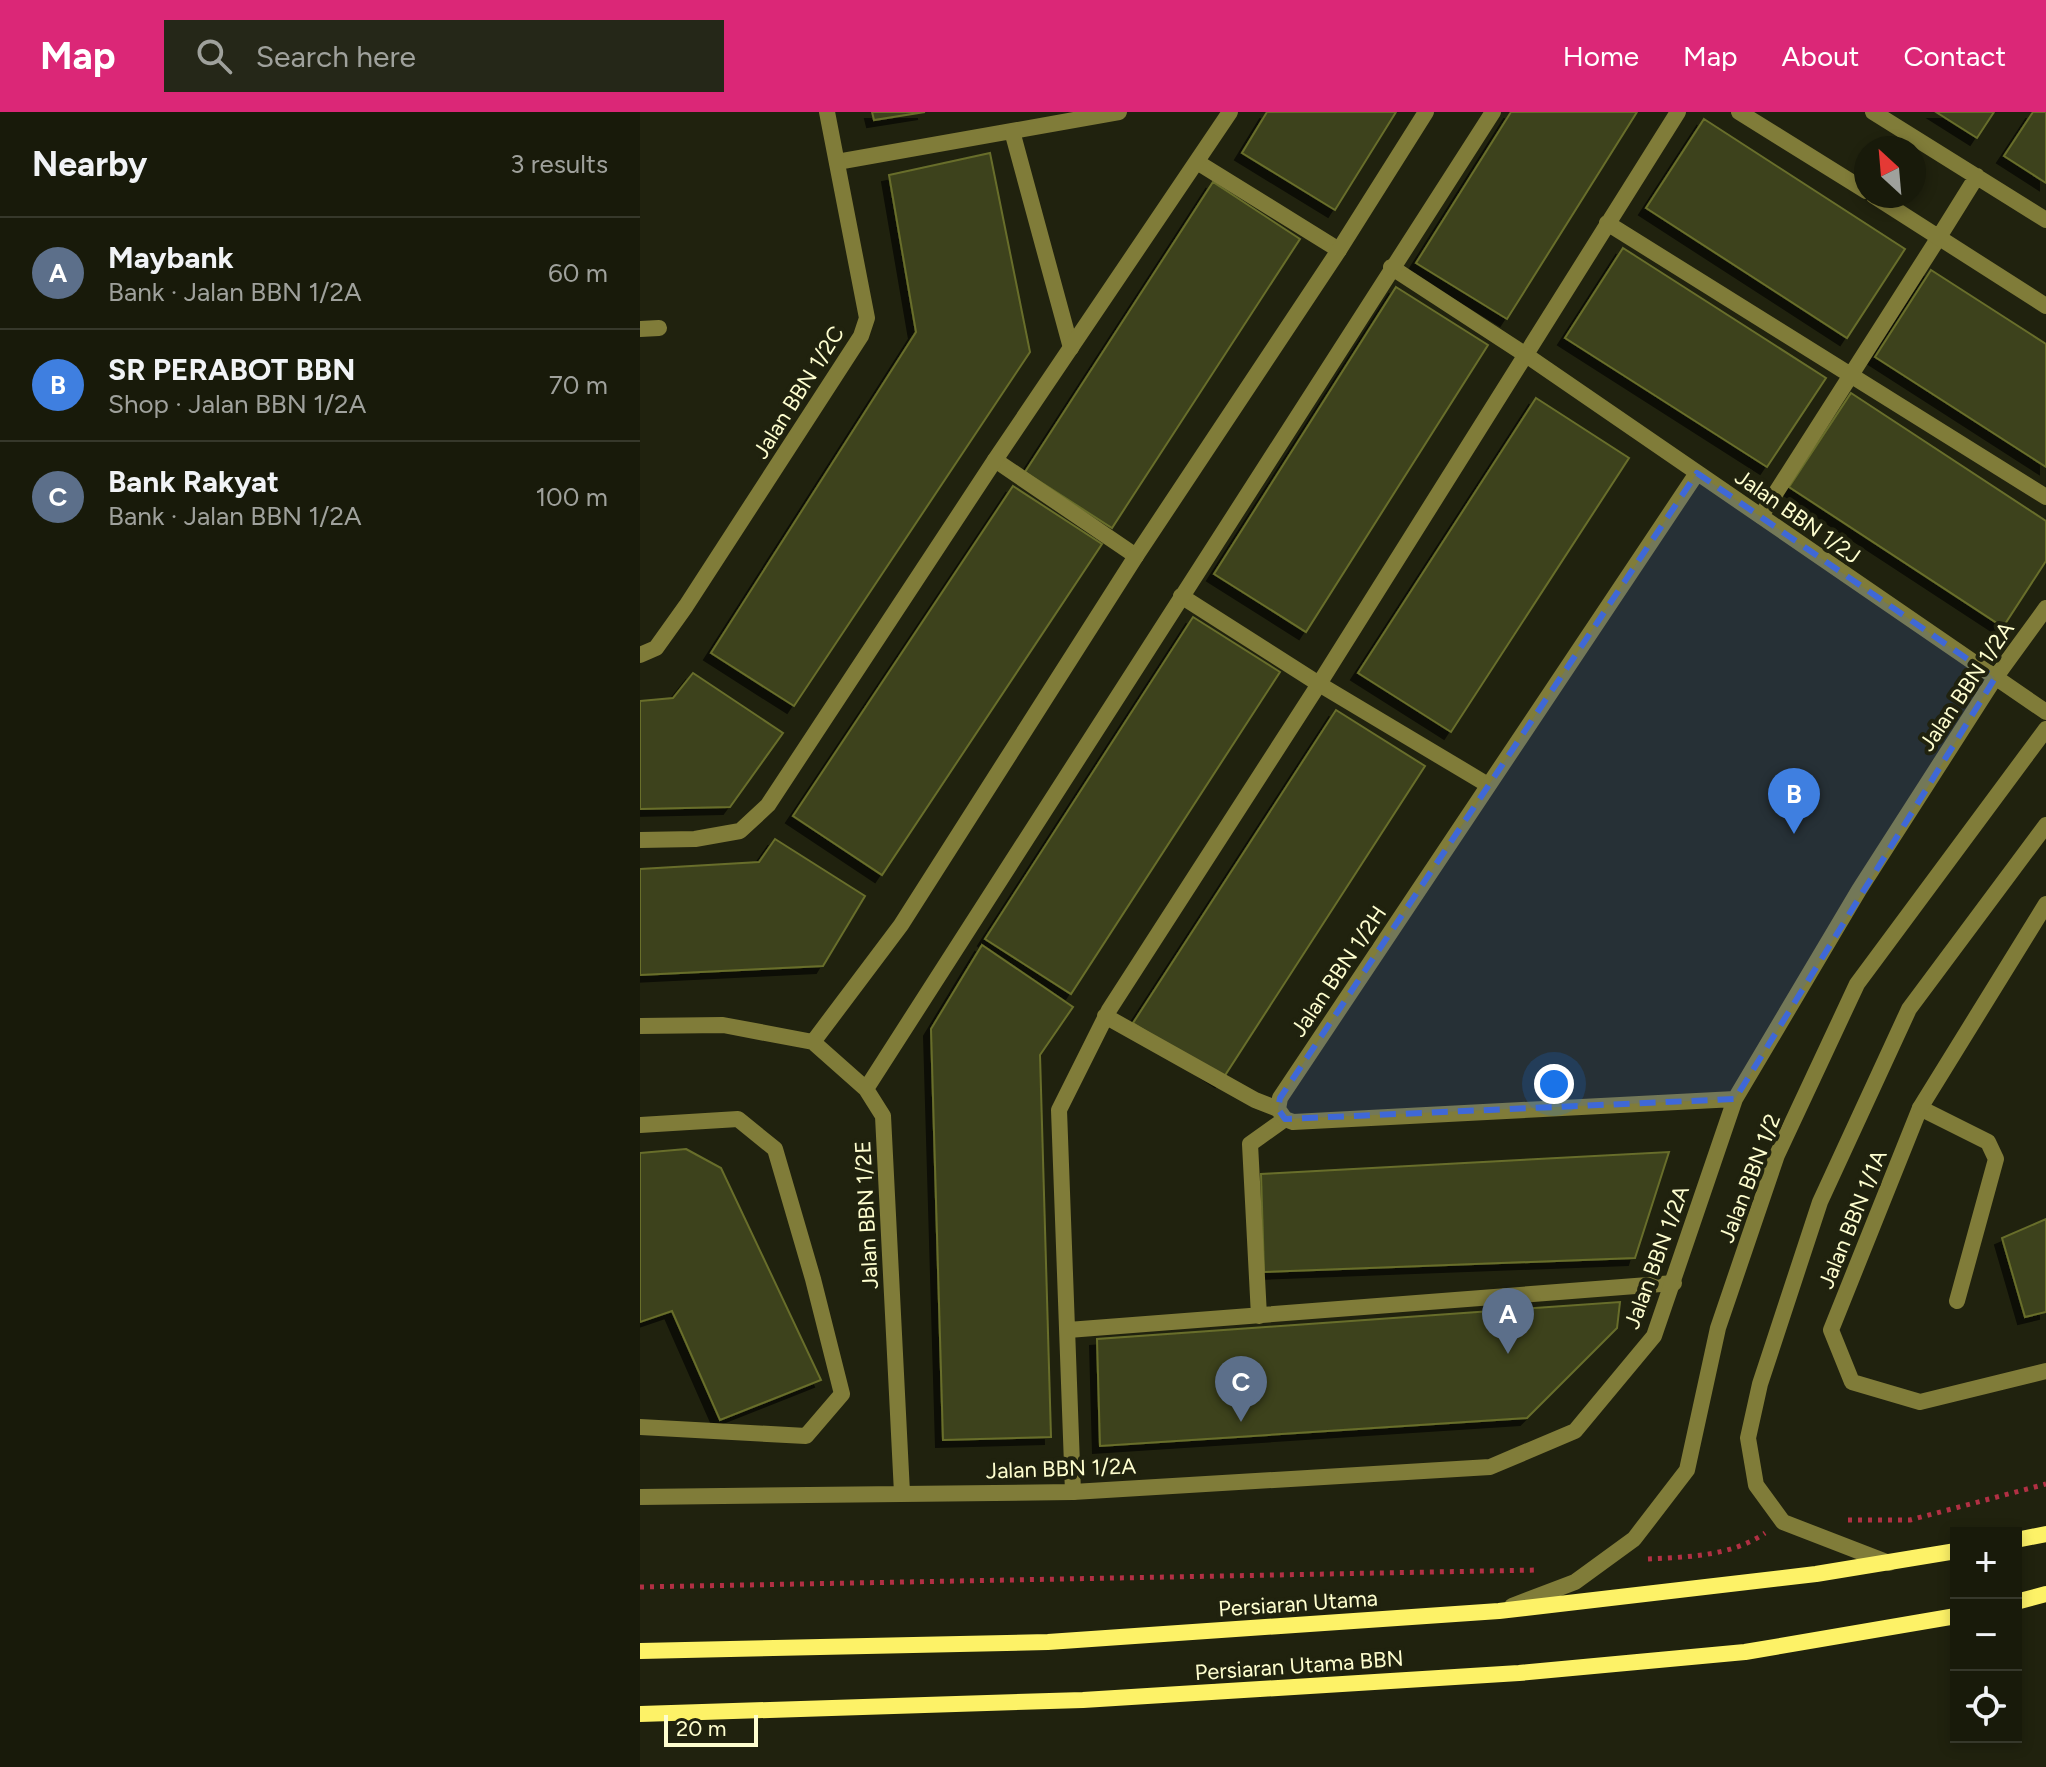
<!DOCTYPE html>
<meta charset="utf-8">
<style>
:root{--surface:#181a0a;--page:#252718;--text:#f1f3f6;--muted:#9fa19c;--line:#36382b;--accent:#db2777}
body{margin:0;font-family:Figtree,sans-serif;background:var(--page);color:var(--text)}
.controls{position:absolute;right:24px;bottom:24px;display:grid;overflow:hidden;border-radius:0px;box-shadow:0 4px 12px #0003}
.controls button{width:72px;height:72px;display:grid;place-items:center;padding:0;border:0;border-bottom:2px solid var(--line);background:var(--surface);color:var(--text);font:40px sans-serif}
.compass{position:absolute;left:1214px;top:24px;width:72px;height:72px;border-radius:50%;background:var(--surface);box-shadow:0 4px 12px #0003;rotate:334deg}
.scale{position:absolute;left:24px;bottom:20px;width:94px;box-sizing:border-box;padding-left:8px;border:4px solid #fefecf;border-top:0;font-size:22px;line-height:28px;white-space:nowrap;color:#fefecf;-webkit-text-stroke:6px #20220e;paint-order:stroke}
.you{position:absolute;left:914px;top:972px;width:28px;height:28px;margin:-20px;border:6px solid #fff;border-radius:50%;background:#1a73e8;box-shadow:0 0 0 12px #1a73e833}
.badge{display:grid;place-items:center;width:52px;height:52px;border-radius:50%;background:var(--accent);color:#fff;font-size:26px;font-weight:700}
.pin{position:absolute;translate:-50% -66px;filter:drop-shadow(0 2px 4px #0008)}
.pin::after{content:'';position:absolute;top:42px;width:28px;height:24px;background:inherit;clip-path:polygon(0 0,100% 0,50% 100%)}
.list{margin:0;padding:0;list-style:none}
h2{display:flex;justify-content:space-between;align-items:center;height:104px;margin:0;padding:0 32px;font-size:34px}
h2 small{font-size:26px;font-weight:400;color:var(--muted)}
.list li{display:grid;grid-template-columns:52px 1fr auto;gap:24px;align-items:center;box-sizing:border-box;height:112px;padding:0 32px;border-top:2px solid var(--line)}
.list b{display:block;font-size:30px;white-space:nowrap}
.list p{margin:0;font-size:26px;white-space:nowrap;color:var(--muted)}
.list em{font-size:26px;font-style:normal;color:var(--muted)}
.icon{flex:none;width:44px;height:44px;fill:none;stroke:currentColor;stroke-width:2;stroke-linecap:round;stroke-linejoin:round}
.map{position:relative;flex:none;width:1406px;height:1655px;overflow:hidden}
header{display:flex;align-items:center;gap:48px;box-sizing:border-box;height:112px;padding:0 40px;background:var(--accent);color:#fff}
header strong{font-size:38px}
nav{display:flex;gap:44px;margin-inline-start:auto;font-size:28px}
.search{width:560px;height:72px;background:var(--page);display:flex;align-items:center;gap:20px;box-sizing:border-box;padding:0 28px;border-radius:0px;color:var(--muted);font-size:30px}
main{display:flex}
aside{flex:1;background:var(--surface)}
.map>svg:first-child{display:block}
.building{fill:#3e421a;stroke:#686e2c;stroke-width:2;filter:url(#shadow)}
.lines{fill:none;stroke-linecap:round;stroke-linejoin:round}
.path{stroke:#b23044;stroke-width:5;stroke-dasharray:4 6;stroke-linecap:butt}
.service{stroke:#807c39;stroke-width:16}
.minor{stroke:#807c39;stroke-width:16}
.secondary{stroke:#fdf267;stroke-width:16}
.marked{fill:#3f68d7;fill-opacity:0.2;stroke:#3f68d7;stroke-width:6;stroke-dasharray:16 10;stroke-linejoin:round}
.labels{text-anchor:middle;stroke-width:8;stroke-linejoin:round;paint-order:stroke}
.street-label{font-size:22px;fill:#fefecf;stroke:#20220e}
</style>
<header>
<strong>Map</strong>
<div class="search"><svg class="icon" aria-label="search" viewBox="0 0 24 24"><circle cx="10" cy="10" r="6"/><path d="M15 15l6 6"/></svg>Search here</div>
<nav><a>Home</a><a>Map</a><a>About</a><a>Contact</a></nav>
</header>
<main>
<aside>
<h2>Nearby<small>3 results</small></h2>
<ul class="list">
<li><span class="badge" style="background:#5c6f8a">A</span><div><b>Maybank</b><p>Bank · Jalan BBN 1/2A</p></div><em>60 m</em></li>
<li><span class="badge" style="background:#3f7fe0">B</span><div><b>SR PERABOT BBN</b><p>Shop · Jalan BBN 1/2A</p></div><em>70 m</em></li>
<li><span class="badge" style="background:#5c6f8a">C</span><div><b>Bank Rakyat</b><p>Bank · Jalan BBN 1/2A</p></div><em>100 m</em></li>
</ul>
</aside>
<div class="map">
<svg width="1406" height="1655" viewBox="0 0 1406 1655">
<defs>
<filter id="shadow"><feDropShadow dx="-7" dy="7" stdDeviation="0" flood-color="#0009"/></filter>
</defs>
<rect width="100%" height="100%" fill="#20220e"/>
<path class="building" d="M232,0h53l-51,8z
M627,0h129l-61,98 -93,-57z
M871,0h126l-130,207 -91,-56z
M1296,0h58l-17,26z
M1393,0h13v71l-42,-27z
M1064,7l201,130 -58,89 -201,-130z
M350,41l40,199 -236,354 -83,-53 205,-321 -27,-157z
M573,70l87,57 -188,289 -87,-56z
M983,136l203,130 -59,89 -202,-129z
M1291,158l115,74v123l-171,-110z
M756,175l92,58 -182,287 -92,-58z
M1211,281l195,128v40l-43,66 -214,-140z
M896,286l93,60 -178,274 -93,-59z
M373,374l89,58 -220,331 -89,-59z
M553,505l87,55 -209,322 -86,-55z
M53,561l90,60 -53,74 -90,2v-108l33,-3z
M696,598l89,56 -203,314 -89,-57z
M135,727l90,57 -42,70 -183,9v-106l119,-7z
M342,833l91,62 -33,48 11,382 -108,3 -12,-411z
M46,1037l35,19 100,212 -101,40 -48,-109 -32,11v-169z
M1029,1040l-34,106 -371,14 -3,-98z
M1406,1107v93l-21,5 -23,-79z
M980,1190l-3,26 -90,90 -427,28 -3,-107z"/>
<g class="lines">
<path class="path" d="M1208,1408h62l136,-36
M1008,1447c40,-2 84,-3 117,-26
M0,1475l898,-17"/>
<path class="service" d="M372,19l59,217
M197,50l282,-50
M557,50l142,88
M967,111l439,274
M751,155l135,88
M0,217l19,-1
M355,348l141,96
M1121,404l178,-279
M541,484l138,88 169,101
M465,904l150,84 23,9
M1280,996l68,34 8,17 -39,142
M0,1013l98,-6 37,30 38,130 29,115 -36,42 -166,-9
M619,1204l-9,-172 35,-25
M428,1218l606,-47
M433,1380l-14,-382 50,-100 210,-326 359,-572"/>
<path class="minor" d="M1099,0l127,79
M1233,0l173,108
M1234,84l172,110
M1299,125l38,-61
M886,243l520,357
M1057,361l-417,625 -2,11 7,10 8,3 442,-23
M0,543l16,-7 30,-42 175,-270 6,-18 -40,-206
M0,728l55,-1 45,-8 28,-26 227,-345 235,-348
M1406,792l-126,204 -89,222 21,52 68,20 126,-31
M0,914l83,-1 90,17 53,47 17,27 19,377
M173,930l88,-117 235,-369 203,-306 87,-138
M226,977l627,-977
M0,1385l433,-5 417,-25 85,-36 79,-95 81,-237 124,-209 136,-212 51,-70
M1249,1451l-106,-41 -27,-37 -8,-47 12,-54 60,-182 89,-193 137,-184
M872,1494l63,-24 59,-43 53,-69 31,-142 59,-173 80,-171 189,-255"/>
<path class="secondary" d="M1376,1428l30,-6
M1376,1490l30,-8
M0,1539l408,-9 451,-31 317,-37 140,-23
M0,1602l443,-14 436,-27 226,-21 211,-36"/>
</g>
<path class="marked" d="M1057,361l298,205 -260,421 -450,20 -7,-10 2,-11z"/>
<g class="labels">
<g class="street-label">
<text transform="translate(158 280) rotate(-58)" y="8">Jalan BBN 1/2C</text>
<text transform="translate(1158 404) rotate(35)" y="8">Jalan BBN 1/2J</text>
<text transform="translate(1326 574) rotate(-56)" y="8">Jalan BBN 1/2A</text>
<text transform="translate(698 859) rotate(-56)" y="8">Jalan BBN 1/2H</text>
<text transform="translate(1109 1066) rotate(-69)" y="8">Jalan BBN 1/2</text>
<text transform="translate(226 1103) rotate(-93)" y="8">Jalan BBN 1/2E</text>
<text transform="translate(1212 1107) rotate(-68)" y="8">Jalan BBN 1/1A</text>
<text transform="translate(1016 1145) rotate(-70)" y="8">Jalan BBN 1/2A</text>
<text transform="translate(421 1356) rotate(-2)" y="8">Jalan BBN 1/2A</text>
<text transform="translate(658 1491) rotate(-4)" y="8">Persiaran Utama</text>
<text transform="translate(659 1553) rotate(-4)" y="8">Persiaran Utama BBN</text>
</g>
</g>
</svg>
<div class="controls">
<button>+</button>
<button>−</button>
<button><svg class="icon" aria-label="locate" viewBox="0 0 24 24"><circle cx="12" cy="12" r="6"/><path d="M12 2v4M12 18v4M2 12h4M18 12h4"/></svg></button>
</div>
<svg class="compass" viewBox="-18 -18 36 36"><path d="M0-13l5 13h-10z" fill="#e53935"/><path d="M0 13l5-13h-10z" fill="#9fa19c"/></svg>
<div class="scale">20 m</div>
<div class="you"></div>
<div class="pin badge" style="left:868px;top:1242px;background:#5c6f8a">A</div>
<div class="pin badge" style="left:1154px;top:722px;background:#3f7fe0">B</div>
<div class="pin badge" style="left:601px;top:1310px;background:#5c6f8a">C</div>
</div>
</main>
